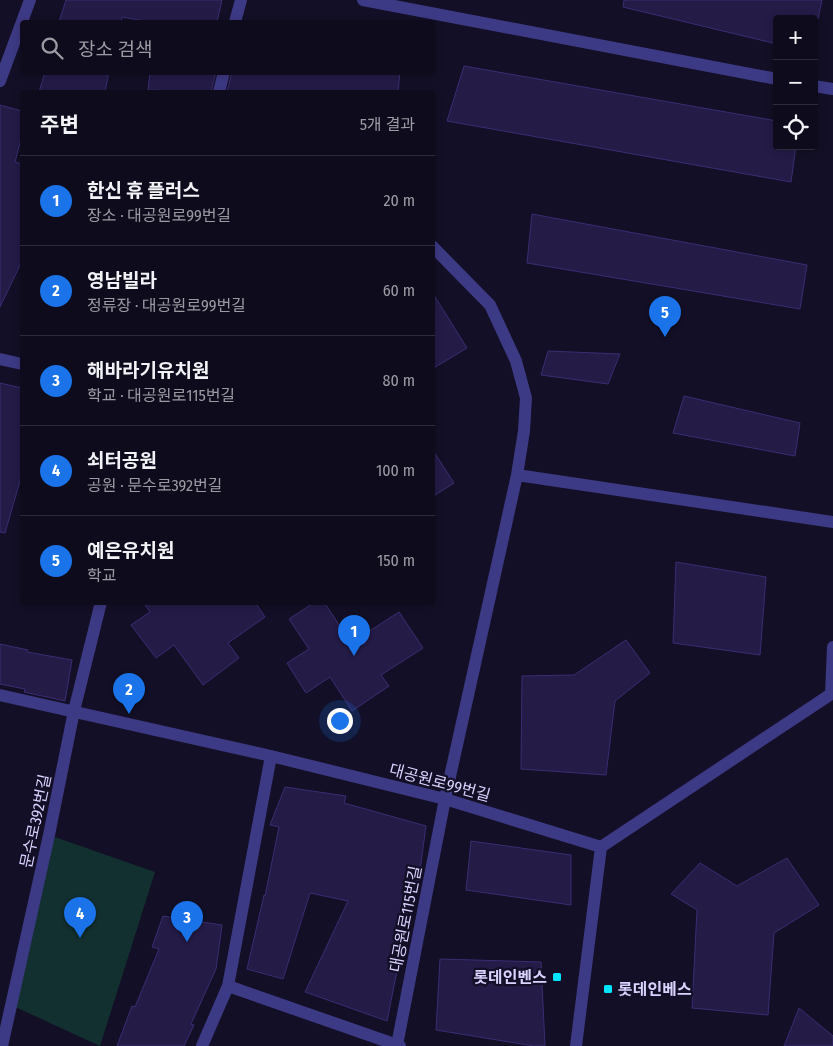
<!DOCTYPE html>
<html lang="ko">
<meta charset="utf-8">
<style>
:root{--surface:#0e0b1c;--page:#1c1929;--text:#f1f3f6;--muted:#9b9ba3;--line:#2e2b3b;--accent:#1a73e8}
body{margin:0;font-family:"Fira Sans Condensed","Noto Sans KR",sans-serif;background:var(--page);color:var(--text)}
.controls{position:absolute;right:15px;top:15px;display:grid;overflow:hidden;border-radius:5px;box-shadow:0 2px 8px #0003}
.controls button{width:45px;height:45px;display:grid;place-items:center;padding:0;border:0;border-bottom:1px solid var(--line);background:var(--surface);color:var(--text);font:25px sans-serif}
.you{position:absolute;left:339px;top:720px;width:18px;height:18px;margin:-12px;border:4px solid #fff;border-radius:50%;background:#1a73e8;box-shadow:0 0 0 8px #1a73e833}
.badge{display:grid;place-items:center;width:32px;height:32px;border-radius:50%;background:var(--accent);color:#fff;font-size:16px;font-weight:700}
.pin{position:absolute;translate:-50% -41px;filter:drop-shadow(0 1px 2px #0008)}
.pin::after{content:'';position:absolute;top:26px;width:18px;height:15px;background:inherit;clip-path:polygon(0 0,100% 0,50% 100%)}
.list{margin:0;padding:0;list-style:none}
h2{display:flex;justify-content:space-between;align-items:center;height:65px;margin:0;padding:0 20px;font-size:21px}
h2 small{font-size:16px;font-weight:400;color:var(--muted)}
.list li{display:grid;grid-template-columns:32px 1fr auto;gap:15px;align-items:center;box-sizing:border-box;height:90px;padding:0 20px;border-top:1px solid var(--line)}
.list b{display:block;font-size:19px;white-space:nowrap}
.list p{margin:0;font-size:16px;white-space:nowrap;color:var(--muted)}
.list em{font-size:16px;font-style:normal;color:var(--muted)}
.icon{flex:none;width:28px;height:28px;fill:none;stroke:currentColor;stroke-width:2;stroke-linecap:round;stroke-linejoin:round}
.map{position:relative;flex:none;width:833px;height:1046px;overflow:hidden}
.search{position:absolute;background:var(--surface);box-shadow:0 2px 8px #0003;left:20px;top:20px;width:415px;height:55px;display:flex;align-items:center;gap:12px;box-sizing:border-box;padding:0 18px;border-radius:5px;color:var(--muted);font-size:19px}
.panel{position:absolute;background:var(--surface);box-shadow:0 2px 8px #0003;left:20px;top:90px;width:415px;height:515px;border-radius:5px}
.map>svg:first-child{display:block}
.green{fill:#12302f}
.building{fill:#241b47;stroke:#3b2d73}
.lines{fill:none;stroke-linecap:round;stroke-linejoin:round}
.minor{stroke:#3d3a85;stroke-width:12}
.poi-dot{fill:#00e5ff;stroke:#130f26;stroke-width:2}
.labels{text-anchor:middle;stroke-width:4.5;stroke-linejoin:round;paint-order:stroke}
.street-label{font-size:16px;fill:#d9d4ff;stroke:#130f26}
.poi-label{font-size:16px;font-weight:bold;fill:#d9d4ff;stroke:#130f26;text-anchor:end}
</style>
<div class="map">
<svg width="833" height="1046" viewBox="0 0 833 1046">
<rect width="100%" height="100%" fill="#130f26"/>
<path class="green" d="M49,835l106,37 -55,174 -89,-41z"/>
<path class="building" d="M66,0h156l-5,22h-67l-28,-5 -1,5h-62z
M624,0h198l-4,19h-41v25l-154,-37z
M464,66l313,55v25h19l-5,36 -344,-61z
M45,72h64l-4,20h-66z
M150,72h66l-5,20 -63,-2z
M232,72h168l-2,20h-171z
M0,105l22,6v24l-7,27 7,2v97l-22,46z
M532,214l275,51 -7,44 -273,-46z
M432,292l35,56 -35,21z
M548,351l72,3 -12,30 -67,-9z
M0,383l22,5v86l-17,59 -5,-1z
M684,396l116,27 -5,33 -122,-23z
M432,449l22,34 -22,14z
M676,562l90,15 -6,78 -87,-12z
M143,602h112l10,15 -37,26 11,15 -36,27 -29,-40 -18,13 -25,-33 19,-13z
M315,602h9l27,41 48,-31 24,36 -42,27 8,11 -37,25 -22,-34 -24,16 -19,-30 22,-14 -20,-30z
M626,640l24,33 -35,28 -9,74 -85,-6 1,-93 52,-1z
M0,644l28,6 -1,2 45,8 -7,41 -41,-9 1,-3 -25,-5z
M285,787l61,9 -2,7 82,23 -7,52 -30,90 8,3 -10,50 -82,-29 43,-91 -38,-8 -27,86 -36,-10 17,-74 1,1 14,-69 -9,-2z
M471,841l100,14v50l-105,-15z
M787,858l32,47 -45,28 -6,82 -76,-7 5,-98 -26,-16 29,-31 37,23z
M163,916l59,9 -6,44 -25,55 3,1 -10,21h-67l15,-40 3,1 24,-58 -7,-2z
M440,959l101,3 4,84h-11l-98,-16z
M799,1008l34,28v10h-49z"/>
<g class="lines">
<path class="minor" d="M363,0l414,79
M235,22l6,-22
M0,81l30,-81
M814,86l19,3
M219,92l5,-20
M0,359l22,5
M517,475l316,47
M833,647l-2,47h2
M0,695l271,61 174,43 156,48 230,-153
M228,986l172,60
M397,1045l48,-246 72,-324 7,-44 2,-33 -10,-37 -26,-56 -58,-59
M2,1046l47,-211 25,-124 27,-109
M202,1046l26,-60 43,-230
M576,1046l25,-199"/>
</g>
<g class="poi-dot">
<rect x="552" y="972" width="10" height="10" rx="2.5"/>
<rect x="603" y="984" width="10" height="10" rx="2.5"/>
</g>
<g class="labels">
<g class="street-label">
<text transform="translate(440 782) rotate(15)" y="6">대공원로99번길</text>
<text transform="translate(35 821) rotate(-78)" y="6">문수로392번길</text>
<text transform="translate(405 919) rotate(-79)" y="6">대공원로115번길</text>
</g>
<g class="poi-label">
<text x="547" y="983">롯데인벤스</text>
<text x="618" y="995" text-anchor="start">롯데인베스</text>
</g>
</g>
</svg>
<div class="controls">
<button>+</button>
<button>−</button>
<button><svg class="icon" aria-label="locate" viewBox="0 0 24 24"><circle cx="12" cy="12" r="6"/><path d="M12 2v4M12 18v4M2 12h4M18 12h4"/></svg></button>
</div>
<div class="you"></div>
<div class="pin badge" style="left:354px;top:656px">1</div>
<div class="pin badge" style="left:129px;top:714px">2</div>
<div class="pin badge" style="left:187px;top:942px">3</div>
<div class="pin badge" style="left:80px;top:938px">4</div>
<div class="pin badge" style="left:665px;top:337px">5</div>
<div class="search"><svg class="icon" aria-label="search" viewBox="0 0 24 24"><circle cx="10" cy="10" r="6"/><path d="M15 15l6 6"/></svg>장소 검색</div>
<section class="panel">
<h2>주변<small>5개 결과</small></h2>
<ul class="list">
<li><span class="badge">1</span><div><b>한신 휴 플러스</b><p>장소 · 대공원로99번길</p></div><em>20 m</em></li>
<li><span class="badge">2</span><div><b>영남빌라</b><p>정류장 · 대공원로99번길</p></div><em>60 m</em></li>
<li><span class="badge">3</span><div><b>해바라기유치원</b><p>학교 · 대공원로115번길</p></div><em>80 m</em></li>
<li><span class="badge">4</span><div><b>쇠터공원</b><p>공원 · 문수로392번길</p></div><em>100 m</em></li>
<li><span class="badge">5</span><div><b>예은유치원</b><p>학교</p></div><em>150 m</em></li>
</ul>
</section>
</div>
